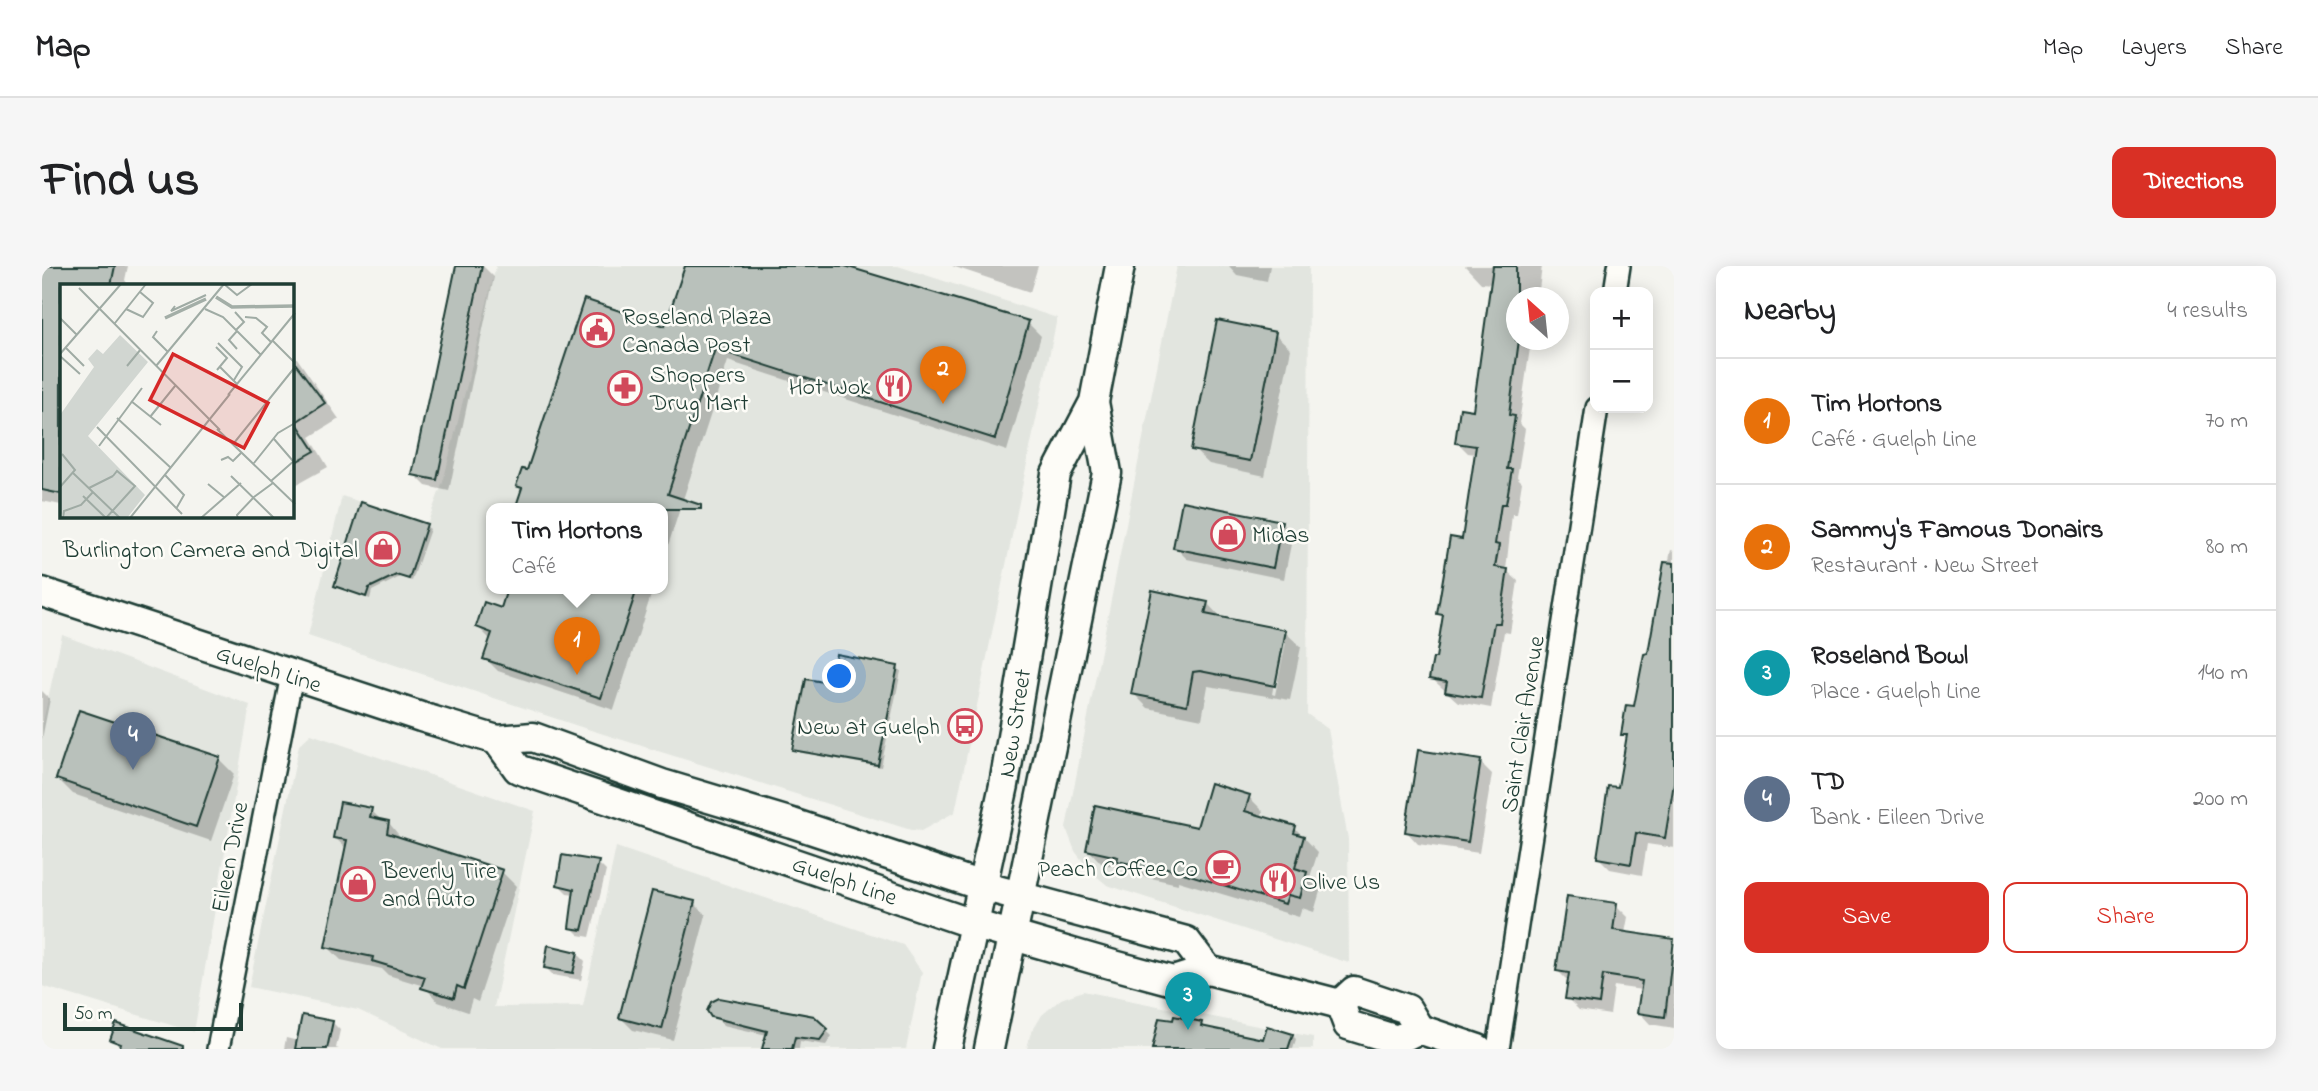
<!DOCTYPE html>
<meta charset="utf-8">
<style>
:root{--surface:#fff;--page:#f6f6f6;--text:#202124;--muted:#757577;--line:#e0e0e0;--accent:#d93025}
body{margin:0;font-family:"Indie Flower",sans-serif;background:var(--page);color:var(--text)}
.controls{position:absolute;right:21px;top:21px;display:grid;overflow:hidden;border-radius:14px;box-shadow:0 4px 18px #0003}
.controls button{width:63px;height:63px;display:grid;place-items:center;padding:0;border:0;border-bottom:2px solid var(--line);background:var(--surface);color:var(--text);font:35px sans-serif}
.compass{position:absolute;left:1464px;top:21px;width:63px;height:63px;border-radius:50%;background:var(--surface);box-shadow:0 4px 18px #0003;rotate:333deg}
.scale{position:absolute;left:21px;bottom:18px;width:180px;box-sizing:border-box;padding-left:7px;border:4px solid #1f3d34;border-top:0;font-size:19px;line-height:24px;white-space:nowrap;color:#1f3d34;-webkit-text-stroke:5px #fdfcf7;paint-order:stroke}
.you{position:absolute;left:798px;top:411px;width:24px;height:24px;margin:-18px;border:5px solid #fff;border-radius:50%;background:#1a73e8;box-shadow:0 0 0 10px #1a73e833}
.badge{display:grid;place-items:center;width:46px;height:46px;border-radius:50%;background:var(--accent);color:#fff;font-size:23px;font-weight:700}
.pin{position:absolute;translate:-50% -58px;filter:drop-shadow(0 2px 4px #0008)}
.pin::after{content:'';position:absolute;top:37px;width:24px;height:21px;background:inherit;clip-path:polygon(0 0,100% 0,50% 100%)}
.popup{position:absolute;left:444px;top:237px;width:182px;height:91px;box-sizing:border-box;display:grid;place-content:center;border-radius:14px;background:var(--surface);filter:drop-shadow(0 2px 5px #0005);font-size:23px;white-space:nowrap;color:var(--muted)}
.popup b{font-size:26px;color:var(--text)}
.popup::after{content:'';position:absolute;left:50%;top:100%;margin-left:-14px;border:14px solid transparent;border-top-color:var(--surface)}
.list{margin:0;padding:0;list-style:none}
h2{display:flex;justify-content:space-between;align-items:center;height:91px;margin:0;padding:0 28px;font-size:30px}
h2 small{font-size:23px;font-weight:400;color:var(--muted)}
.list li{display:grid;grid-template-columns:46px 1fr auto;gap:21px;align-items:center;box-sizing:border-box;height:126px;padding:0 28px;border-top:2px solid var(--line)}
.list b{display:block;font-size:26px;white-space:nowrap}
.list p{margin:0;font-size:23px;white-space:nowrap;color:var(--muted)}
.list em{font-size:23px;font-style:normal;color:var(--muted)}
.actions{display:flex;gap:14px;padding:21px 28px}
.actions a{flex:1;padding:16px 0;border:2px solid var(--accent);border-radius:14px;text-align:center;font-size:24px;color:var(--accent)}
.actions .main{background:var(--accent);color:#fff}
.map{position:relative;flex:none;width:1632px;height:783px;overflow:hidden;border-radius:14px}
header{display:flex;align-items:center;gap:42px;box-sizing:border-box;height:98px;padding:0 35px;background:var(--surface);border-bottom:2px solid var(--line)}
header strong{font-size:33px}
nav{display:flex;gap:38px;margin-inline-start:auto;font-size:24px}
.intro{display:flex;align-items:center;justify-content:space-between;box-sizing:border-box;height:168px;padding:0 42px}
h1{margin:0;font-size:49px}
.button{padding:18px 32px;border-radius:14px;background:var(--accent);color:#fff;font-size:24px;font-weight:700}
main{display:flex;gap:42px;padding:0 42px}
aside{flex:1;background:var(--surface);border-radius:14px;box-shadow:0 4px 18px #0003}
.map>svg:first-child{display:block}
.built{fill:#e2e5df;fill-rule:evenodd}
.shadow{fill:#0003;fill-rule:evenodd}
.building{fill:#b9c1bb;stroke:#1f3d34;stroke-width:2}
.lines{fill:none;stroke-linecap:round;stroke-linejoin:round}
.street-casing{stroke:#1f3d34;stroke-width:26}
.secondary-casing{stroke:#1f3d34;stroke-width:33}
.street{stroke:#fdfcf7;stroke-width:21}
.secondary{stroke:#fdfcf7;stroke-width:28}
.labels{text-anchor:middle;stroke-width:5;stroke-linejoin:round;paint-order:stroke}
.poi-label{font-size:24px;fill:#1f3d34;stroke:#fdfcf7;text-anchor:start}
.street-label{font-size:24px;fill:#1f3d34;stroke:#fdfcf7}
.inset-river{fill:none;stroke:#a3aea7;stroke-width:3.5}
.inset-road{fill:none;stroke:#9faba4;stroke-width:2}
.view{fill:#d62828;fill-opacity:0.15;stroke:#d62828;stroke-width:3.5}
.inset-edge{fill:none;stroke:#1f3d34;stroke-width:3.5}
</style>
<header>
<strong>Map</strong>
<nav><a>Map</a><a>Layers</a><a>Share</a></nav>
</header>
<div class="intro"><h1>Find us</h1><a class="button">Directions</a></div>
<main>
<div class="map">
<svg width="1632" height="783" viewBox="0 0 1632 783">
<rect width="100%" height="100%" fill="#f4f4ef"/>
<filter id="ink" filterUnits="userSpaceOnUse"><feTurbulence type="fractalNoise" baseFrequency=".0143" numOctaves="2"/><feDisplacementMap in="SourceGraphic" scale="14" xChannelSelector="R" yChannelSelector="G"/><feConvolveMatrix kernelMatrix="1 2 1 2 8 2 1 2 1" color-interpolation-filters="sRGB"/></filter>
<g filter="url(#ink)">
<path class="built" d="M454,0h402l159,52 -102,494 -34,19 -10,-1 -330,-103 -273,-91 34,-140 85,28 16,-42zM449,243h172v80h-172z
M1135,0h132l-2,448 21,15 20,110 1,124 -242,-78 -18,-15 -14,-19 -9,-23z
M20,369l188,70 -56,327 -152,-46v-260z
M269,468l224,77 -41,196 89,-1 33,-159 287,98 19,27 -16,77h-464l-84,-39 -109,-23 50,-242z
M1041,725l230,46v12h-286l3,-14 12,-20 19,-16z"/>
<path class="shadow" d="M1,0h85l-3,14 3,5h-67v220l-19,-4z
M416,0h25l11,11 -45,214 -23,-5 -12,-12z
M644,0h153l189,57 13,13 -34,115 -279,-90 -65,200v-52l-140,-18 -5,-5 10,-14 138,-144z
M910,0h86l-8,26z
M1187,0h41l-3,15 -30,-6z
M1423,0h77l-4,32h-21v42h21l-2,9 -6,-1 -11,75 6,6 -8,48 5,5 -5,32h-5l-6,56 12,11 -8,52 -6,-1 -13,76 -33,-6 -27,-24 7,-18 6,-41 -5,-6 24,-72 13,-87 -8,-1 -11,-11 18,-30 17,-128 -11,-1z
M1233,68l16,15 -26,127 -56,-12 -16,-15z
M250,85l47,68 -29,18 18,30 -36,20z
M1240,257l11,11 -9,45 -97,-20 -12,-12z
M384,260l4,3 -18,52 -12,-4 -28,14 -2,8 -34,-13z
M1629,284l3,1v297l-27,-4 -5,31 -32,-6 -11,-11 21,-69 8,-49 -5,-6 12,-26 15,-53z
M467,323h144l-39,121 -116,-39 -13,-13 6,-18 -13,-13 24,-17z
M1165,337l16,17 62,12 16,15 -11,53 -82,-14 -6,33 -54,-11 -15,-15zM1240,375h4l-11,54 -3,-1z
M855,402l4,3 -20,96 -84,-15 -3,-3 31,-64z
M0,425l8,8 -8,40z
M177,493l15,15 -23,67 -138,-47 -15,-15z
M1438,496l12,12 -13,79 -61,-9 -11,-12z
M1207,531l14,14 -2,7 34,10 23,24 -8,25 11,11 -7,24 -12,-4 -3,9 -121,-36v3l-45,-10 -5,-5 -26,-5 -14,-15 111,-20z
M329,544l11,11 7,2 13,16 100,33 14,14 -38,116 -6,-3 -4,13 -30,-10 -14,-16 -36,-11 -6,-6 -41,-9 -14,-14 20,-97 -13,-12z
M556,597l8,8 -16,66 -11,-2 -8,-8 4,-33 -8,-1 -8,-8z
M652,637l12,12 -33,125 -40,-10 -12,-12z
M1574,639l12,12 -3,16 49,8v87l-24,-4 -11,-12 3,-22 -28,-4 -4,29 -31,-5 -12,-12 2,-16 -11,-11z
M535,687l8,8 -4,19 -28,-5 -8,-8z
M667,744l104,8 19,18 -6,9 -26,-4 -1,8h-35l3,-14 -44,-10z
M290,756l8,8 -4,18 3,1h-55l2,-11 12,3z
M1159,758l5,5 59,12 27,-6 4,4 -3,10h-139z"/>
<path class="building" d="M0,0h73l-4,19h-50v209l-19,-4z
M414,0h26l-45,214 -25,-5z
M643,0h160l184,55 -34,118 -280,-90 -47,145 33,11v4h-186l7,-21 -6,-2 6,-17 5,1 57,-171 81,27z
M1451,0h23v74h3l-10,75 6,1 -8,53h5l-6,35h-5l-6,40 4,1 -4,22 13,2 -8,54h-6l-13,75 -36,-6 2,-10 -18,-3 4,-21h3l7,-43 -6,-1 13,-77 12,2 14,-93 -21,-3 5,-35 13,2z
M1175,54l59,12 -26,129 -59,-11z
M250,93l33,44 -29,19 19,29 -23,13z
M1140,235l100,20 -9,47 -100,-20z
M319,236l66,22 -18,55 -13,-4 -27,13 -3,9 -32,-11z
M1622,296l10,1v220l-9,55 -29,-5 -5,31 -34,-6 11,-72 10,1 9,-52h-6l5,-30 8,1 10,-52 4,-1z
M465,323h130l-36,109 -118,-39 9,-26 -16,-6 8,-25 17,6z
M1110,324l56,12 -3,12 81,16 -11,56 -75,-15 -7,1 -6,33 -56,-11z
M794,388l62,12 -20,99 -86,-15 14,-71 18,3 5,-22 6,1z
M37,444l141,47 -24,70 -140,-48z
M1376,484l63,10 -13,82 -63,-10z
M1168,517l40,12 -5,16 51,15 -2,7 10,3 -9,32 12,4 -7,26 -12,-3 -3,9 -121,-37v4l-47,-10 1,-4 -32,-7 9,-45 102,22z
M298,536l32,6 -2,9 19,4 -2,12 116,37 -39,119 -7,-3 -3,12 -33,-10 4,-11 -53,-16 1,-4 -48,-10 22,-107 -14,-2z
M520,589l37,6 -17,69 -13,-2 5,-39 -17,-4z
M610,625l43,10 -33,128 -43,-11z
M1525,630l50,7 -4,27 61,9 -9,78 -28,-4 5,-32 -39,-6 -4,29 -34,-5 4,-26 -13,-2z
M506,679l30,7 -5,21 -29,-5z
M677,732l95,18 14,13 -8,11 -25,-3 -3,12h-30l5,-18 -56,-14 -4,-6 4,-9z
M260,749l31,6 -6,28h-32z
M1132,750l28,6 -1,4 62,13 4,-13 26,8 -5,15h-136l7,-31 14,2z
M74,757l67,23v3h-64l2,-5 -11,-4z"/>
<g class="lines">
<g class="street-casing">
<path id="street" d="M1573,26l4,-26
M176,783l74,-374
M1456,783l99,-641"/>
</g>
<g class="secondary-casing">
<path id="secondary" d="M0,326l379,125 76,23 36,-3 129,47 130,39 190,63 204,55 22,29
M455,474l21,29 455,155 137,40 63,17 35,-11 132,34
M1298,738l14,-13 53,18 12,20 59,20
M1298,738l8,21 49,15 22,-11
M905,783l57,-264 52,-311 38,-72 26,-136
M947,783l118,-576 -13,-71"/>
</g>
<use href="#street" class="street"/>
<use href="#secondary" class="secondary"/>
</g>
</g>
<defs>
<g id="civic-ring" transform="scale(1.75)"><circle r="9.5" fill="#fdfcf7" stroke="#d1495b" stroke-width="1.5"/><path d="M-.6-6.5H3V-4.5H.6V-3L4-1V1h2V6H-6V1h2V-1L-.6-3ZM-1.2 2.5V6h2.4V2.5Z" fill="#d1495b"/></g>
<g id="restaurant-ring" transform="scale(1.75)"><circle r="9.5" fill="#fdfcf7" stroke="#d1495b" stroke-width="1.5"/><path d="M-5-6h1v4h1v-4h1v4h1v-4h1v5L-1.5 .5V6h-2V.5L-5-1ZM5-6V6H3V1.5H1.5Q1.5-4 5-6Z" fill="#d1495b"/></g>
<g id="pharmacy-ring" transform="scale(1.75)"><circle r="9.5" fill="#fdfcf7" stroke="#d1495b" stroke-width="1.5"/><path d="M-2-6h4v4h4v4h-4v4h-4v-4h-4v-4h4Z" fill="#d1495b"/></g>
<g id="shop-ring" transform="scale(1.75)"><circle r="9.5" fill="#fdfcf7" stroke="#d1495b" stroke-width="1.5"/><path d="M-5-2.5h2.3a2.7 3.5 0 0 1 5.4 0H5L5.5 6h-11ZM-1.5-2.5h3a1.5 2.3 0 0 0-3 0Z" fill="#d1495b"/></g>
<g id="bus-ring" transform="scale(1.75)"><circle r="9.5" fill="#fdfcf7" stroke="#d1495b" stroke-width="1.5"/><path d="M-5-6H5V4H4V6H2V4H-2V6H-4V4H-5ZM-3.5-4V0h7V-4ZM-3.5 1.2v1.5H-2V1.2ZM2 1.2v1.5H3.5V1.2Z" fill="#d1495b"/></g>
<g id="cafe-ring" transform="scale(1.75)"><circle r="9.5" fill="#fdfcf7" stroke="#d1495b" stroke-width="1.5"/><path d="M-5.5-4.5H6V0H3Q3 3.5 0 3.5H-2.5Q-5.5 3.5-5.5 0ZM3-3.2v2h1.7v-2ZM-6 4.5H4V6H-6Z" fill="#d1495b"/></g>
</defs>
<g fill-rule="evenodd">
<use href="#civic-ring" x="555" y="64"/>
<use href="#restaurant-ring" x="852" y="120"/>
<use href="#pharmacy-ring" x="583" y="122"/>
<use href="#shop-ring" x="1186" y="268"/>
<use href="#shop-ring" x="341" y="283"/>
<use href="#bus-ring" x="923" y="460"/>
<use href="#cafe-ring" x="1181" y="602"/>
<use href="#restaurant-ring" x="1236" y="615"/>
<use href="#shop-ring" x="316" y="618"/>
</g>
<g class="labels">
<g class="poi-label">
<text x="580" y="58">Roseland Plaza<tspan x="580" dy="28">Canada Post</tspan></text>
<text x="608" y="116">Shoppers<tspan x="608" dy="28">Drug Mart</tspan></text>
<text x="828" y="128" text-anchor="end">Hot Wok</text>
<text x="1210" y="276">Midas</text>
<text x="316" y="291" text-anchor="end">Burlington Camera and Digital</text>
<text x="898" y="468" text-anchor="end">New at Guelph</text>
<text x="1156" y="610" text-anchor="end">Peach Coffee Co</text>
<text x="340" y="612">Beverly Tire<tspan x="340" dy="28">and Auto</tspan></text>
<text x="1260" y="623">Olive Us</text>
</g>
<g class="street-label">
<text transform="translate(227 402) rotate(18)" y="8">Guelph Line</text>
<text transform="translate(972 457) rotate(-81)" y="8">New Street</text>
<text transform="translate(1480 458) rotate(-81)" y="8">Saint Clair Avenue</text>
<text transform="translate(187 591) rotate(-79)" y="8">Eileen Drive</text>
<text transform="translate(803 614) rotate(19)" y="8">Guelph Line</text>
</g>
</g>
<g transform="translate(18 18)">
<rect width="234" height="234" fill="#f4f4ef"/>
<path d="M60,51l28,27 -60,74 57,59 -18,23h-61l-6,-6v-97l34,-48 -6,-8 9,-10 6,5z" fill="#d1d6d1"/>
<path class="inset-river" d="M156,13l16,10 62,-1M105,34l41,-19"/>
<path class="inset-road" d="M164,0l13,11 15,-11M19,4l141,142M115,22l-4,5 35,-16M66,25l17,8 10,-14 -13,-11M145,25l18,8 38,38M175,28l9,10 -8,8M185,33l11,1 11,9 -5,6 9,9M0,34l17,17M55,39l31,-39M97,47l-4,6 15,15M212,56l23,23M158,59l24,24 -8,13M156,63l11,11 -10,12M6,64l18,18M177,65l-8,-9 8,-9M0,70l61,-70M0,72l20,18M67,82l14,-17M96,82l68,-82M160,83l17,17M168,111l67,-82M71,117l30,24M90,133l25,-31M57,134l54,50M37,143l85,87M157,145l78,75M214,155l19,22M174,159l61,-76M39,162l43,-58M161,176l7,-3 5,4 8,-8M194,179l24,-30 17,-10M13,189l47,45M105,191l19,20 -8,14M171,192l43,42M211,197l24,-21M148,200l17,14M0,203l15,-17 -13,-16M29,204l24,-12M23,212l23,22 29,-32 -18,-15 -4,5M3,234l1,-7 17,-6 12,-13M70,234l100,-124M141,234l40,-35M178,234l-1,-3 17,-18 19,-14"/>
<path class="view" d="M113,70l95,49 -24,45 -94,-48z"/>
<rect width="234" height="234" class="inset-edge"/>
</g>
</svg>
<div class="controls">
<button>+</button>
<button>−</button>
</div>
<svg class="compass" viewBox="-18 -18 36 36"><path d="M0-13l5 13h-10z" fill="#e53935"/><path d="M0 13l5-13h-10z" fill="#757577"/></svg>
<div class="scale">50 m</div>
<div class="you"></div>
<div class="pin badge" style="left:535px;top:409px;background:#e8710a">1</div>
<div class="popup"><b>Tim Hortons</b>Café</div>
<div class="pin badge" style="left:901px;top:138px;background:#e8710a">2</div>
<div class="pin badge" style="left:1146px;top:764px;background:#0f9aa8">3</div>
<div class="pin badge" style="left:91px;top:504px;background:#5c6f8a">4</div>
</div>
<aside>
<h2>Nearby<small>4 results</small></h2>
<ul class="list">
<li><span class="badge" style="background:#e8710a">1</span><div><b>Tim Hortons</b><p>Café · Guelph Line</p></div><em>70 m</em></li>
<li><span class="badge" style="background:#e8710a">2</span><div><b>Sammy's Famous Donairs</b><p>Restaurant · New Street</p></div><em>80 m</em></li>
<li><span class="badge" style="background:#0f9aa8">3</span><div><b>Roseland Bowl</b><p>Place · Guelph Line</p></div><em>140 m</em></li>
<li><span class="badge" style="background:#5c6f8a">4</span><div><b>TD</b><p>Bank · Eileen Drive</p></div><em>200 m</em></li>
</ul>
<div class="actions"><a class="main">Save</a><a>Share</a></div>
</aside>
</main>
